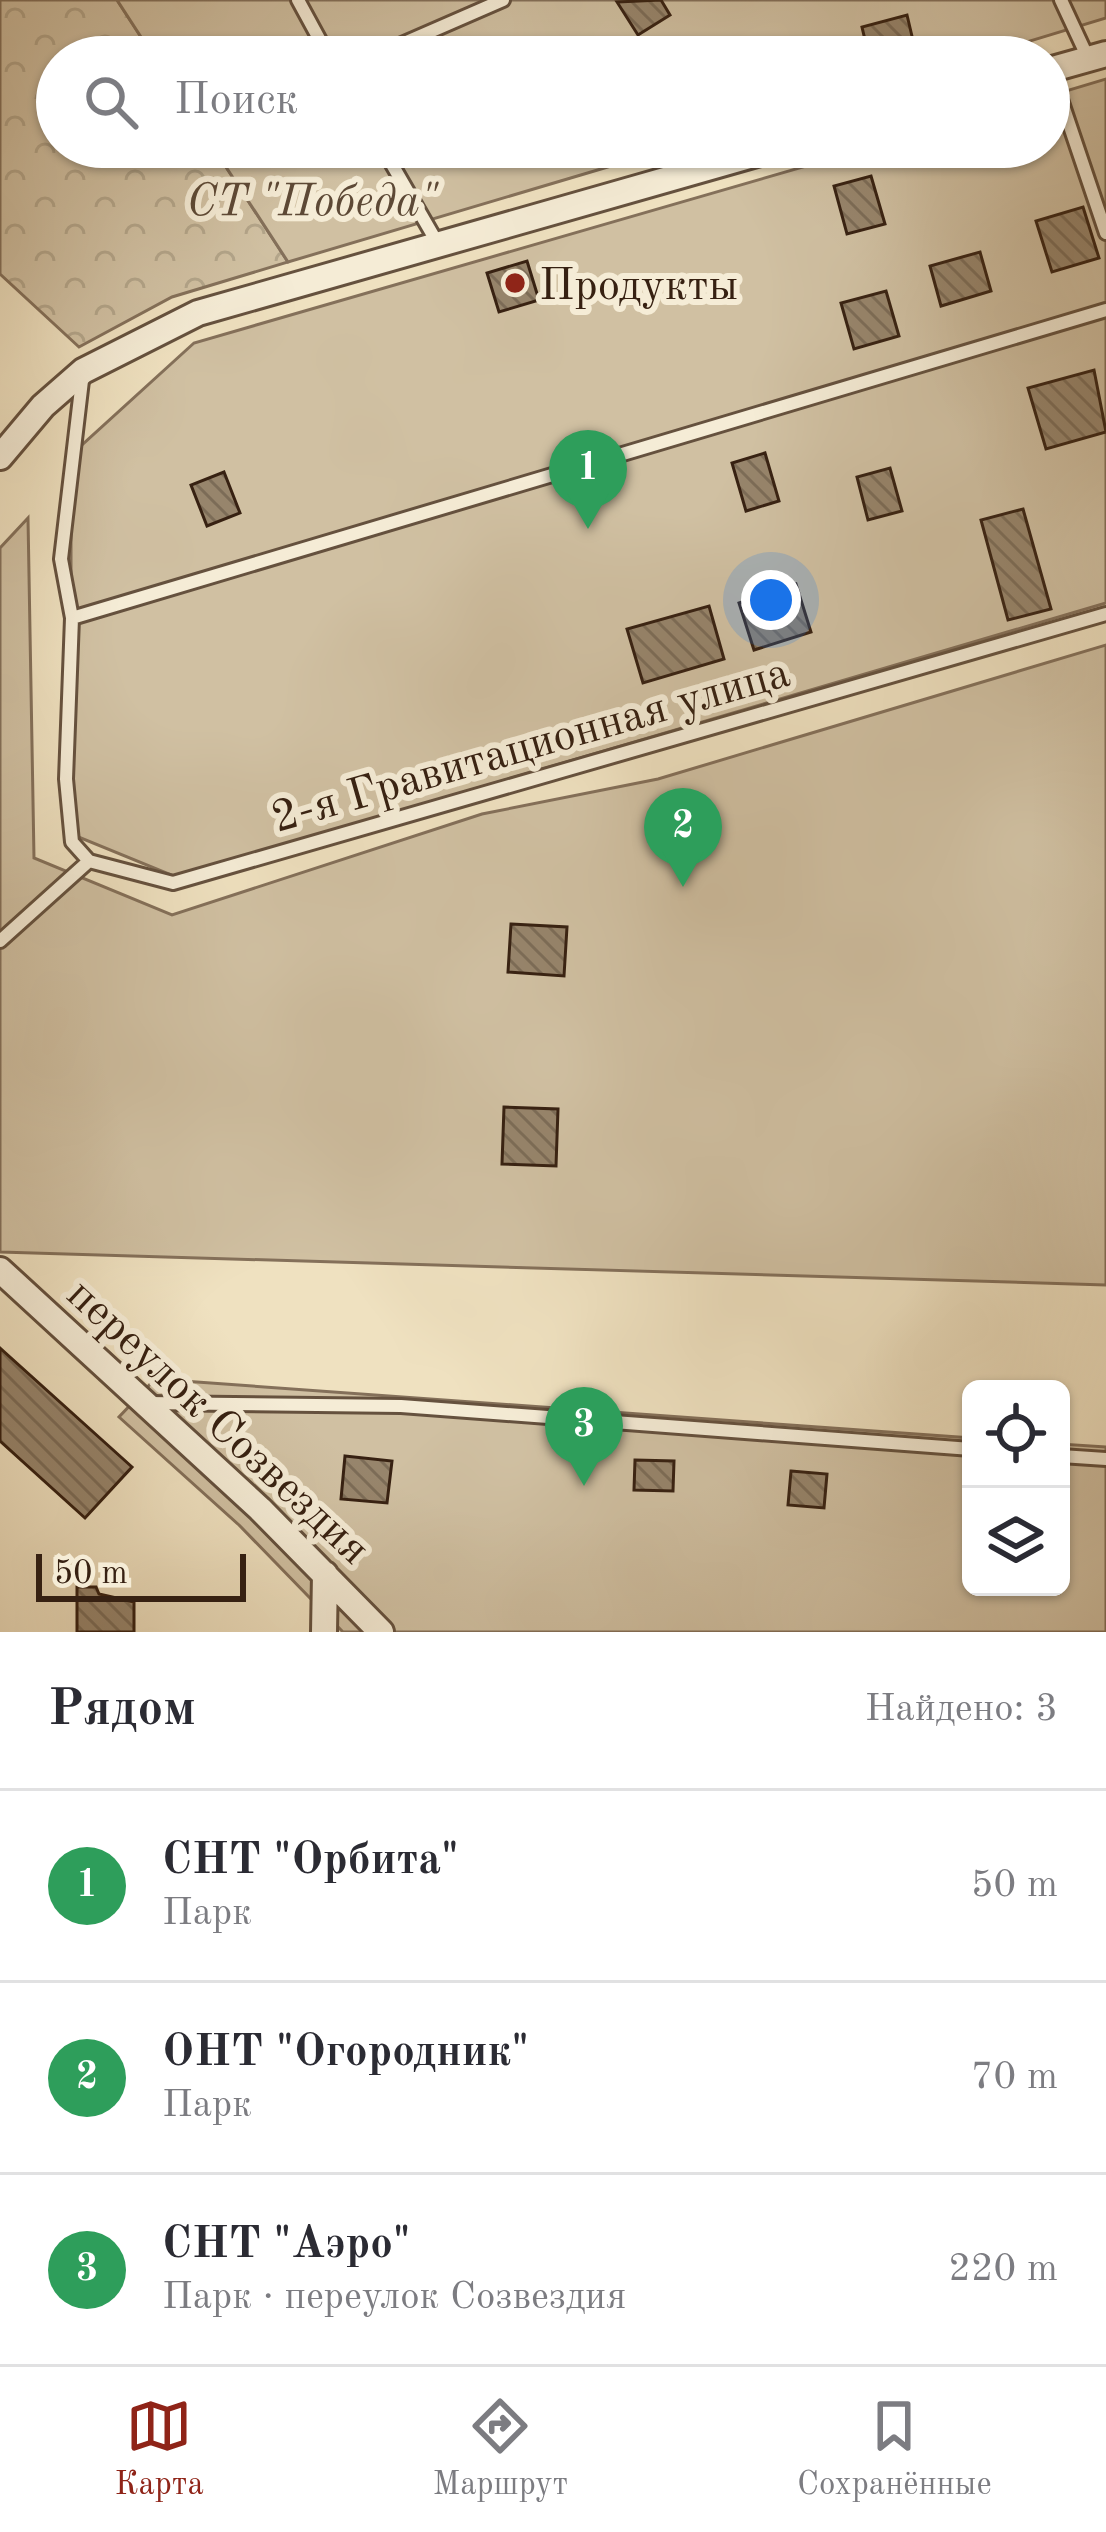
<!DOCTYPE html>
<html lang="ru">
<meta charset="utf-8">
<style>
:root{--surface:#fff;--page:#f2f2f3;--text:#2b2b33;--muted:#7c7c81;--line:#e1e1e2;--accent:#8f2418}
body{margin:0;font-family:"Old Standard TT",serif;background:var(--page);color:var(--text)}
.controls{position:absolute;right:36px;bottom:36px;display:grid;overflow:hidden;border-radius:18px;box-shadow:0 3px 9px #0004}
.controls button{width:108px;height:108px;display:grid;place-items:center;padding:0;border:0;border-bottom:3px solid var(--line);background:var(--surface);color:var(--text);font:60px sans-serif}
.scale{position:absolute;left:36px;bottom:30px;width:210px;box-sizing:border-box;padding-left:12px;border:6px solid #372112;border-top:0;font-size:33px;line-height:42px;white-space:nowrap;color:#372112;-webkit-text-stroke:9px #f5ecd6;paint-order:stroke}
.you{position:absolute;left:771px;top:600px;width:42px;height:42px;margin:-30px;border:9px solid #fff;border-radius:50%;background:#1a73e8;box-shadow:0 0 0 18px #1a73e833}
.badge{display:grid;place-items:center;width:78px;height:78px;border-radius:50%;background:var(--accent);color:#fff;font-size:39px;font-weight:700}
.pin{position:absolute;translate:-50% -99px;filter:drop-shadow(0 3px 6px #0008)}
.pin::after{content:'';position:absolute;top:63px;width:42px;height:36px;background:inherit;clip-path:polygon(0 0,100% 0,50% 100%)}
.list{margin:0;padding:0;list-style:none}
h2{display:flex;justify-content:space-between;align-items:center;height:156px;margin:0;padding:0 48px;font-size:51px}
h2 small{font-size:39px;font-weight:400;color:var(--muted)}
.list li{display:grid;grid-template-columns:78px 1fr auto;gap:36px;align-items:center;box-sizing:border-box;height:192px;padding:0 48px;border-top:3px solid var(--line)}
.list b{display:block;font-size:45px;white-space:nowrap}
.list p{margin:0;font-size:39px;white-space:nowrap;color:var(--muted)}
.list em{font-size:39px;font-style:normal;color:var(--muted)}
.icon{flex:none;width:66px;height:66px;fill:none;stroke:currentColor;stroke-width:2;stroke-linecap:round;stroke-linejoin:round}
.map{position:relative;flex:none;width:1106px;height:1632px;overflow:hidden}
.search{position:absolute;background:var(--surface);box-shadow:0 3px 9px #0004;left:36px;right:36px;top:36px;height:132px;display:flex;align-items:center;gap:30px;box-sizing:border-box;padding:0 42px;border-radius:66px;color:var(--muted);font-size:45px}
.sheet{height:732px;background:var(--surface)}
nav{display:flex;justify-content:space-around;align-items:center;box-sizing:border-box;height:168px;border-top:3px solid var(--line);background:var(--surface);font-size:33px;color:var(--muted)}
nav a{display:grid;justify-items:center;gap:6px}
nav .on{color:var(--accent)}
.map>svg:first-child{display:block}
.forest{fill:url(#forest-crowns);stroke:#84705a;stroke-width:3}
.garden{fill:#d0c0a2;stroke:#84705a;stroke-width:3}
.building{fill:url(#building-back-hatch);stroke:#372112;stroke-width:3}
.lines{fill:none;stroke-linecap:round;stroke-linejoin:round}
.service-casing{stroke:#65513e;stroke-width:18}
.minor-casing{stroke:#65513e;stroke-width:30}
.service{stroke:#f5ecd6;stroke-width:12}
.minor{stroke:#f5ecd6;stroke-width:24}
.poi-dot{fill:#8f2418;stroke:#f5ecd6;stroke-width:4.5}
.labels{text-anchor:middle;stroke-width:12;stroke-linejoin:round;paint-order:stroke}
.park-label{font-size:45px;font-style:italic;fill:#5d4936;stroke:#f5ecd6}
.poi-label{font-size:45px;fill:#372112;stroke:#f5ecd6;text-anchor:start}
.street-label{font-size:45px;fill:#372112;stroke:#f5ecd6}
</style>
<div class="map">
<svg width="1106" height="1632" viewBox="0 0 1106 1632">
<defs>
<pattern id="forest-crowns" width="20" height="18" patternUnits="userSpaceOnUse" patternTransform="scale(3)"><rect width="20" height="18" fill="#d0c0a2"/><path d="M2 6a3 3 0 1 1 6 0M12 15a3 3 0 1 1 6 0" fill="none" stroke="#b3a58a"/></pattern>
<pattern id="building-back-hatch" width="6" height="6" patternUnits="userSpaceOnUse" patternTransform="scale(3)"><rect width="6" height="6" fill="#97856c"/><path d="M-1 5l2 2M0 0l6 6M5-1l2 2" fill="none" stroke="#7c6c57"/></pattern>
</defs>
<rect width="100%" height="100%" fill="#efe1c0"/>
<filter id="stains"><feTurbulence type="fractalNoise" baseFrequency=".00167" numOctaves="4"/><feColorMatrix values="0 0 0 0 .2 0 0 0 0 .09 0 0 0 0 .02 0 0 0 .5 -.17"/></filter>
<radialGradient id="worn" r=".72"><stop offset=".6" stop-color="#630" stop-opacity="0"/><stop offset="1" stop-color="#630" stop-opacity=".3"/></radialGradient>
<path class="forest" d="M0,0h117l37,57h-97v90h156l75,115 -116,35 -93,50 -79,-73z"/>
<path class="garden" d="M117,0h989v18l-129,39h-823z
M1106,79v524l-930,274 -105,-43v-379l123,-112 678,-196h177v-51z
M213,147h462l-387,115z
M28,518l6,340 138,57 310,-101 176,-35 448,-134v640l-1106,-33v-704z
M155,1379l816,59v149h90v-143l45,3v185h-763l-104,-107 -120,-108z"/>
<path class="building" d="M661,0l9,15 -32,20 -21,-33z
M907,15l8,34 -46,8 -7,-30z
M539,41l9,16h-37z
M871,176l14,48 -38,10 -13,-48z
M1083,207l16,51 -47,14 -16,-51z
M980,252l11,39 -50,15 -11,-40z
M527,261l12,39 -40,12 -12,-39z
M886,291l13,45 -45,13 -13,-46z
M1094,370l12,62 -60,17 -18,-61z
M765,453l14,48 -33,10 -14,-48z
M890,468l12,43 -34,9 -11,-43z
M224,472l16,41 -33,13 -16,-41z
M1023,509l28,100 -43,11 -27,-100z
M796,584l15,48 -57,18 -15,-47z
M709,606l15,53 -81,24 -16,-54z
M511,924l56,3 -3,49 -56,-4z
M504,1107l54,2 -2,57 -54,-2z
M0,1348l132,119 -47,51 -85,-77z
M345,1456l47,5 -5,42 -46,-4z
M635,1460l39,1 -1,30 -39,-1z
M791,1471l36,3 -3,34 -36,-3z
M77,1587h19l3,7 35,8v30h-57z"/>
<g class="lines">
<g class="service-casing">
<path id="service" d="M298,0l31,57
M1061,0l27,58
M372,57l131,-57
M1051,70l55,163
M382,147l56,97
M83,372l-22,187 11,59 1034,-308
M72,618l-6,161 6,63 17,19
M0,941l89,-80 84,22 933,-269
M146,1403l255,3 570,43
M1061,1456l45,3"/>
</g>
<g class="minor-casing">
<path id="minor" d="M1049,70l57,-16
M0,457l43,-51 40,-35 115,-58 583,-166
M0,1270l260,239 121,123
M324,1632l1,-58"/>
</g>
<use href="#service" class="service"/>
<use href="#minor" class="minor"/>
</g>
<circle class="poi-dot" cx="515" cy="283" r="12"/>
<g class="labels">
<g class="park-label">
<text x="312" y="215">СТ "Победа"</text>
</g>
<g class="poi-label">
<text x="539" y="299">Продукты</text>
</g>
<g class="street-label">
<text transform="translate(530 743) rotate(-16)" y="16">2-я Гравитационная улица</text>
<text transform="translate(220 1420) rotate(43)" y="16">переулок Созвездия</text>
</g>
</g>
<rect width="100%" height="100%" filter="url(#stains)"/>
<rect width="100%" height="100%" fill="url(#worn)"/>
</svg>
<div class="controls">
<button><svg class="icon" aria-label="locate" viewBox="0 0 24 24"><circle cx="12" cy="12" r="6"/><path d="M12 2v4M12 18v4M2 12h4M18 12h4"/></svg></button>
<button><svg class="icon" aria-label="layers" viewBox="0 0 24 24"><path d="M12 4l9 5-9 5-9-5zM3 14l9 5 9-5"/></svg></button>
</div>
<div class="scale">50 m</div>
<div class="you"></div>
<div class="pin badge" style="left:588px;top:529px;background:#2e9e5b">1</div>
<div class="pin badge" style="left:683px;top:887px;background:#2e9e5b">2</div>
<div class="pin badge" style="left:584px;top:1486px;background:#2e9e5b">3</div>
<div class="search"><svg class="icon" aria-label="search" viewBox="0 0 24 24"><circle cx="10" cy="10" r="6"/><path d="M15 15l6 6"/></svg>Поиск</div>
</div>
<section class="sheet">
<h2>Рядом<small>Найдено: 3</small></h2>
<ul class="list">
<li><span class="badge" style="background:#2e9e5b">1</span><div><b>СНТ &quot;Орбита&quot;</b><p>Парк</p></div><em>50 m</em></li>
<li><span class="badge" style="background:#2e9e5b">2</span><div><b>ОНТ &quot;Огородник&quot;</b><p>Парк</p></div><em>70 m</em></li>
<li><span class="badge" style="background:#2e9e5b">3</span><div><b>СНТ &quot;Аэро&quot;</b><p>Парк · переулок Созвездия</p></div><em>220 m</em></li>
</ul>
</section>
<nav>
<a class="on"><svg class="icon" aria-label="map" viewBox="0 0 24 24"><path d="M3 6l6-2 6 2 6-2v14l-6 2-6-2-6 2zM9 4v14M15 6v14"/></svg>Карта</a>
<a><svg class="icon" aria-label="directions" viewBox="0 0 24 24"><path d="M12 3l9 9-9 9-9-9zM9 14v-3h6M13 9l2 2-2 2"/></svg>Маршрут</a>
<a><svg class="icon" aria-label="saved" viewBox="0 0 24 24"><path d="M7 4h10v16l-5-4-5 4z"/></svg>Сохранённые</a>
</nav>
